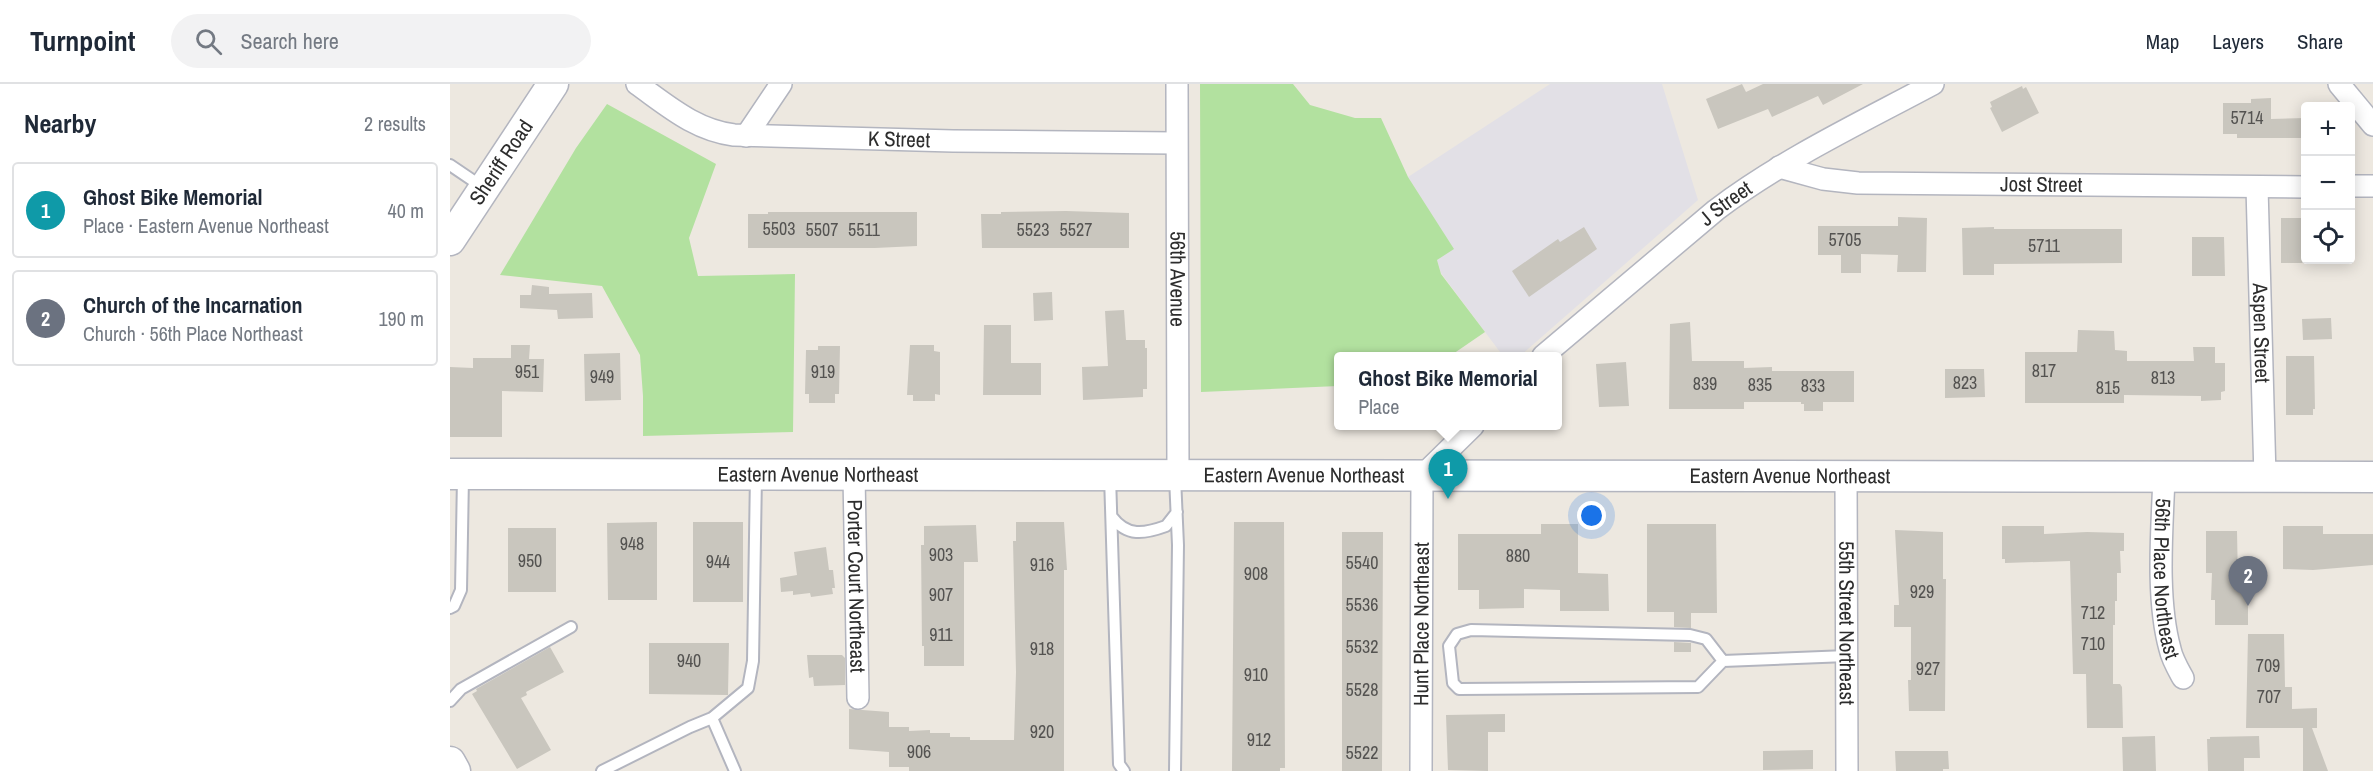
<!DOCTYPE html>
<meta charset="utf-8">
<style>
:root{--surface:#fff;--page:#f2f2f3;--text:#1f2937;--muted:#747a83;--line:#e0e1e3;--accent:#b45309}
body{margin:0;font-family:"Archivo Narrow",sans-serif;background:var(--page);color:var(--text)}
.controls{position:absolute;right:18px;top:18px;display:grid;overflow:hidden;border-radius:6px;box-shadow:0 3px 15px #0003}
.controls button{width:54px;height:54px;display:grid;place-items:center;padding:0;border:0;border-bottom:2px solid var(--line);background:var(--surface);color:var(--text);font:30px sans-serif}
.you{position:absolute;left:1142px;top:432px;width:21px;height:21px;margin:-15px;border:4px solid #fff;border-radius:50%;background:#1a73e8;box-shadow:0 0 0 9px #1a73e833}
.badge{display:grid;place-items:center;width:39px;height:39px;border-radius:50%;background:var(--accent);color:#fff;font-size:20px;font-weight:700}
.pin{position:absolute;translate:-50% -50px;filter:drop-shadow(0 2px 3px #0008)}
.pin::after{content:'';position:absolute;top:32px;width:21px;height:18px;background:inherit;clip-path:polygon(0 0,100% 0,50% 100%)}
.popup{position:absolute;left:884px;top:268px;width:228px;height:78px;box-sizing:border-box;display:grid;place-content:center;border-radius:6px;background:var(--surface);filter:drop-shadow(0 2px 4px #0005);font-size:20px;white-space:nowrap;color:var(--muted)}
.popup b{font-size:22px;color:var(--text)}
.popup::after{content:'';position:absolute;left:50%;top:100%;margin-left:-12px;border:12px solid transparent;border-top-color:var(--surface)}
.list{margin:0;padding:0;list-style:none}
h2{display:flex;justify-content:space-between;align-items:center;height:78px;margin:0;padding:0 24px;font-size:26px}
h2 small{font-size:20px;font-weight:400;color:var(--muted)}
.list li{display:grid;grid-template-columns:39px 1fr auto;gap:18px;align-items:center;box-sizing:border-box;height:96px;margin:0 12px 12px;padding:0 12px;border:2px solid var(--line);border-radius:6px}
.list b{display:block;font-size:22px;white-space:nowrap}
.list p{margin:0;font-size:20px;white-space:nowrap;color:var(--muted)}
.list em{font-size:20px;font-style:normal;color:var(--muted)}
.icon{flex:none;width:33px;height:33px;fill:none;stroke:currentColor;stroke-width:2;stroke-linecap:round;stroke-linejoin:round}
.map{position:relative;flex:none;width:1923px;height:687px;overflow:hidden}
header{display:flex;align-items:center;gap:36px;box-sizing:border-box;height:84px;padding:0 30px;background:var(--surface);border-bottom:2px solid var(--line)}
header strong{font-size:28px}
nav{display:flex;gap:33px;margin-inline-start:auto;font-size:21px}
.search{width:420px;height:54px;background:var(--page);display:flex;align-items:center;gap:15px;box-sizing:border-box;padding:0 21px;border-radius:33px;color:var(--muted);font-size:22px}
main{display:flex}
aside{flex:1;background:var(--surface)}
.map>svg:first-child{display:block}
.industrial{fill:#e2e0e6}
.green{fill:#b2e19f}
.building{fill:#c9c6be}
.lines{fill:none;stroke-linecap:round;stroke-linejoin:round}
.lane-casing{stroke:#b3b5bf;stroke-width:14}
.street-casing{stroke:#b3b5bf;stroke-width:24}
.secondary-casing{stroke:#b3b5bf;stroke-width:33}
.lane{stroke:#fff;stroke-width:10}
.street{stroke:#fff;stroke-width:21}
.secondary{stroke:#fff;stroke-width:30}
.labels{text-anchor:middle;stroke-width:5;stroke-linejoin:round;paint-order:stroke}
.number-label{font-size:18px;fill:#545351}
.street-label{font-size:21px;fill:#2d2d2d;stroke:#fff}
</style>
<header>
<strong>Turnpoint</strong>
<div class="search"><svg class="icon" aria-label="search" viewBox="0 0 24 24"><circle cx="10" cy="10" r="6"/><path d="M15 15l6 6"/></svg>Search here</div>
<nav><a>Map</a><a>Layers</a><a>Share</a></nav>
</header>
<main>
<aside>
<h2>Nearby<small>2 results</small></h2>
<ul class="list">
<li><span class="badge" style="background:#0f9aa8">1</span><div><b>Ghost Bike Memorial</b><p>Place · Eastern Avenue Northeast</p></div><em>40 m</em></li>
<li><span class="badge" style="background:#6b7280">2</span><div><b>Church of the Incarnation</b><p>Church · 56th Place Northeast</p></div><em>190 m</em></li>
</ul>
</aside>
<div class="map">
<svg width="1923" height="687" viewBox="0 0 1923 687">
<rect width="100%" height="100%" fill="#ede8e0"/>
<path class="industrial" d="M1100,0h112l36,116 -178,156h-17l-62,-83 -4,-13 16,-12 -45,-71z"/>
<path class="green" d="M750,0h93l17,21 45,13h26l27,59 46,72 -17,11 4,14 44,58 -35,24h-112v30l-137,6z
M157,20l109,60 -27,74 9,38 97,-2 -2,158 -150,4v-40l-3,-41 -38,-69 -102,-11 76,-127z"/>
<path class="building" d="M1292,0l4,8 17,-8h100l-40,21 -5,-9 -46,21 -4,-8 -50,20 -12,-30z
M1572,2l1,3 3,-2 13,26 -37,19 -12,-24 2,-1 -2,-5z
M1821,14v21l35,-1v20h-69v-4h-14v-31h28v-4z
M616,127l63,2v35h-147l-1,-34h20v-2z
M318,128h149v34l-42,2h-127v-34h20z
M1448,133l29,1 -1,54h-29l1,-17 -37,-1v19h-20v-18h-23v-29h80z
M1831,134h25v45h-25z
M1134,143l13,22 -68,48 -17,-26 46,-32 2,3z
M1544,143v2h128v34l-128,1v11h-31l-1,-47z
M1742,153h32l1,39h-33z
M82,201l17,2v7l43,-1 1,25 -35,1 -1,-9 -37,-2v-13h11z
M602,208l1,28 -19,1 -1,-28z
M674,226l2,30h19v8h2v41h-4v8l-60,3 -1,-33 26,-1 -3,-55z
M1881,234l1,21 -29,1 -1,-21z
M1240,238l2,39h52v7l28,-1v4h82v31h-31v9h-19v-7h-3v-2h-57v7h-75l1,-85z
M534,241h27v38h30v32h-58z
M1628,246l36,1 1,19 12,1v10h67l-1,-14h22v16h10v28l-4,1v8l-20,1v-5l-77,-1v8h-99v-51h52z
M61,261h19l-1,14h15l-1,33 -41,-1v46h-52v-70l23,1v-10h38z
M460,261h24v6l6,1v43l-5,-1v7h-22v-6h-6z
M368,262h22l-1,48h-4v9h-26v-9h-4l1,-44h12z
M170,269l1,47 -36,1 -1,-47z
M1836,272h28l1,53h-2v6h-27z
M1176,278l3,44 -30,1 -3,-43z
M1495,285h39l1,28 -40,1z
M207,438v78h-49l-1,-77z
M243,438h50v80h-50z
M566,438h48l3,48h-3v201h-155v-4h-20v-15l-40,-3v-40l40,3v15h20v4l21,-1v3h20v4h20v3h44l2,-68 -3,-131h3z
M784,438h50l1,246h-5v3h-48z
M1091,440h37v49l30,1 1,37h-49v-21l-36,-1v19l-45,1v-19h-21v-56h83z
M1197,440h69l1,89h-26v15l-17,-1v-15h-27z
M526,441l2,37h-14v104h-40v-20h-2l-1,-101h3v-19z
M1552,442h42v8l43,-2 37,1v18h-4l1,22h-4v28h-2v24h-2v59h7l2,3 1,41h-36l-1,-54h-13l-3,-113 -65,2v-4h-3z
M1833,442h40v8h50v31l-60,5 -30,-1z
M58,444h48v64h-48z
M1445,446l48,2v47h3l-1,132h-36l-1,-31h3v-53h-17v-22h5z
M1756,447h31l1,52h10v42h-33v-25h-4l1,-27h-6z
M892,448h41l-1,239h-40z
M376,463l3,23h4l2,18h-3l1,6 -22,3 -1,-4 -17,2v-4l-12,1 -1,-14 17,-3 -3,-23z
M1798,550h36l1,53h7v22l25,-1v20h-5l16,43h-25v-43h-57z
M1224,558l17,1v9h-17z
M199,559h80l-1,52 -79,-1z
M100,563l14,25 -38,20 1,3 -6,3 30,52 -34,19 -45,-75 5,-3 -1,-2z
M357,571h35l3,3v27l-31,1 -1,-9 -4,1z
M1055,630v18h-17v39l-40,-1 -2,-55z
M1705,652l1,35h-33l-1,-34z
M1809,652l1,22h-16v13h-36l-1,-32h3v-2z
M1363,666v19l-50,1v-19z
M1445,667h53l1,18h-6v2h-47z"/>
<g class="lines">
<g class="lane-casing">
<path id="lane" d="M0,81l34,23
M660,392l9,288 5,7
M662,433c15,20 32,17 54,9l11,-14
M0,524l4,-2 7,-16 2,-113
M1273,577l-25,26 -239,2 -6,-6 -4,-37 8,-12 14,-4 219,5 16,4 17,22 124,-5
M0,617l11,-12 110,-62
M152,687l88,-44 22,-9
M285,687l-23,-53 36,-30 5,-27 3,-186
M725,687l3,-226 -3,-68"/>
</g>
<g class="street-casing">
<g id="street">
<path id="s1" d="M187,0c31,22 58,46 97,51l219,6 222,2"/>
<path id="s2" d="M727,0l1,391"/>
<path d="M1889,0l34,41"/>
<path d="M296,52l35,-52"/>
<path id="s3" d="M1329,83l44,12 35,4 448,4"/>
<path d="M1900,102h23"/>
<path id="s4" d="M1807,103l8,290"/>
<path id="s5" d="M1093,272l173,-146c66,-50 144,-87 217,-126"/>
<path id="s6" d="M404,391l4,223"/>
<path id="s7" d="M1396,392l1,295"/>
<path id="s8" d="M1714,393c-2,53 -8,121 6,172 2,10 8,20 13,29"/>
<path id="s9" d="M971,687l1,-295 51,-50"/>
</g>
</g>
<g class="secondary-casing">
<g id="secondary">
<path id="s10" d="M0,156l103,-156"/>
<path id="s11" d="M0,390l1923,3"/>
<path d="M0,678l5,9"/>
</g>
</g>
<use href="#lane" class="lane"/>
<use href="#street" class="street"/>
<use href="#secondary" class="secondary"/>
</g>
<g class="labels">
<g class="number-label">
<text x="1797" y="40">5714</text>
<text x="329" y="151">5503</text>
<text x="372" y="152">5507</text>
<text x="414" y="152">5511</text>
<text x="583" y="152">5523</text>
<text x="626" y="152">5527</text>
<text x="1395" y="162">5705</text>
<text x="1594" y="168">5711</text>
<text x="1594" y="293">817</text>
<text x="77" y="294">951</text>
<text x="373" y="294">919</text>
<text x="152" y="299">949</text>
<text x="1713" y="300">813</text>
<text x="1515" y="305">823</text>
<text x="1255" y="306">839</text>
<text x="1310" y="307">835</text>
<text x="1363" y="308">833</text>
<text x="1658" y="310">815</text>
<text x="182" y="466">948</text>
<text x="491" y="477">903</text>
<text x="1068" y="478">880</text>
<text x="80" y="483">950</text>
<text x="268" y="484">944</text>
<text x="912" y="485">5540</text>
<text x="592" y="487">916</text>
<text x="806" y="496">908</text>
<text x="1472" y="514">929</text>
<text x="491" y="517">907</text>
<text x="912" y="527">5536</text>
<text x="1643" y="535">712</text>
<text x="491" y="557">911</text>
<text x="1643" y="566">710</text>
<text x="912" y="569">5532</text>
<text x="592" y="571">918</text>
<text x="239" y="583">940</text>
<text x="1818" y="588">709</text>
<text x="1478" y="591">927</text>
<text x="806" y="597">910</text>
<text x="912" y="612">5528</text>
<text x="1819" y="619">707</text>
<text x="592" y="654">920</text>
<text x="809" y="662">912</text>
<text x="469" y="674">906</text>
<text x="912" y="675">5522</text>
</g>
<g class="street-label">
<text dy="7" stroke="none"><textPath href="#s1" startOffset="276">K Street</textPath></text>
<text dy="7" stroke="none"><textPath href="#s10" startOffset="93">Sheriff Road</textPath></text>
<text dy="7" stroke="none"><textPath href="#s3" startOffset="264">Jost Street</textPath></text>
<text dy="7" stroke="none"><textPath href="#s5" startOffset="238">J Street</textPath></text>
<text dy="7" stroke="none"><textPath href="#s2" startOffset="195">56th Avenue</textPath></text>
<text dy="7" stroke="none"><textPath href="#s4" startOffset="146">Aspen Street</textPath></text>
<text dy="7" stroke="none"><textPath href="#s11" startOffset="368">Eastern Avenue Northeast</textPath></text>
<text dy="7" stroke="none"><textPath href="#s11" startOffset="854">Eastern Avenue Northeast</textPath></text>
<text dy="7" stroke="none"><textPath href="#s11" startOffset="1340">Eastern Avenue Northeast</textPath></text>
<text dy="7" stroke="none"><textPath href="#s8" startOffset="102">56th Place Northeast</textPath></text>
<text dy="7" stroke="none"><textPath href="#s6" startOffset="111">Porter Court Northeast</textPath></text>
<text dy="7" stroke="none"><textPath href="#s9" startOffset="147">Hunt Place Northeast</textPath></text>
<text dy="7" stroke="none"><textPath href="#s7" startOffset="147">55th Street Northeast</textPath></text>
</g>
</g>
</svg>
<div class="controls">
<button>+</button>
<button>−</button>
<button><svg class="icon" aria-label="locate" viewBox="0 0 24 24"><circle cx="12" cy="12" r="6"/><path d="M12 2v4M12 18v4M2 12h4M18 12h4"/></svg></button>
</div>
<div class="you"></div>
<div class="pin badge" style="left:998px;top:415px;background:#0f9aa8">1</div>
<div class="popup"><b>Ghost Bike Memorial</b>Place</div>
<div class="pin badge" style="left:1798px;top:522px;background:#6b7280">2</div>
</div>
</main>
